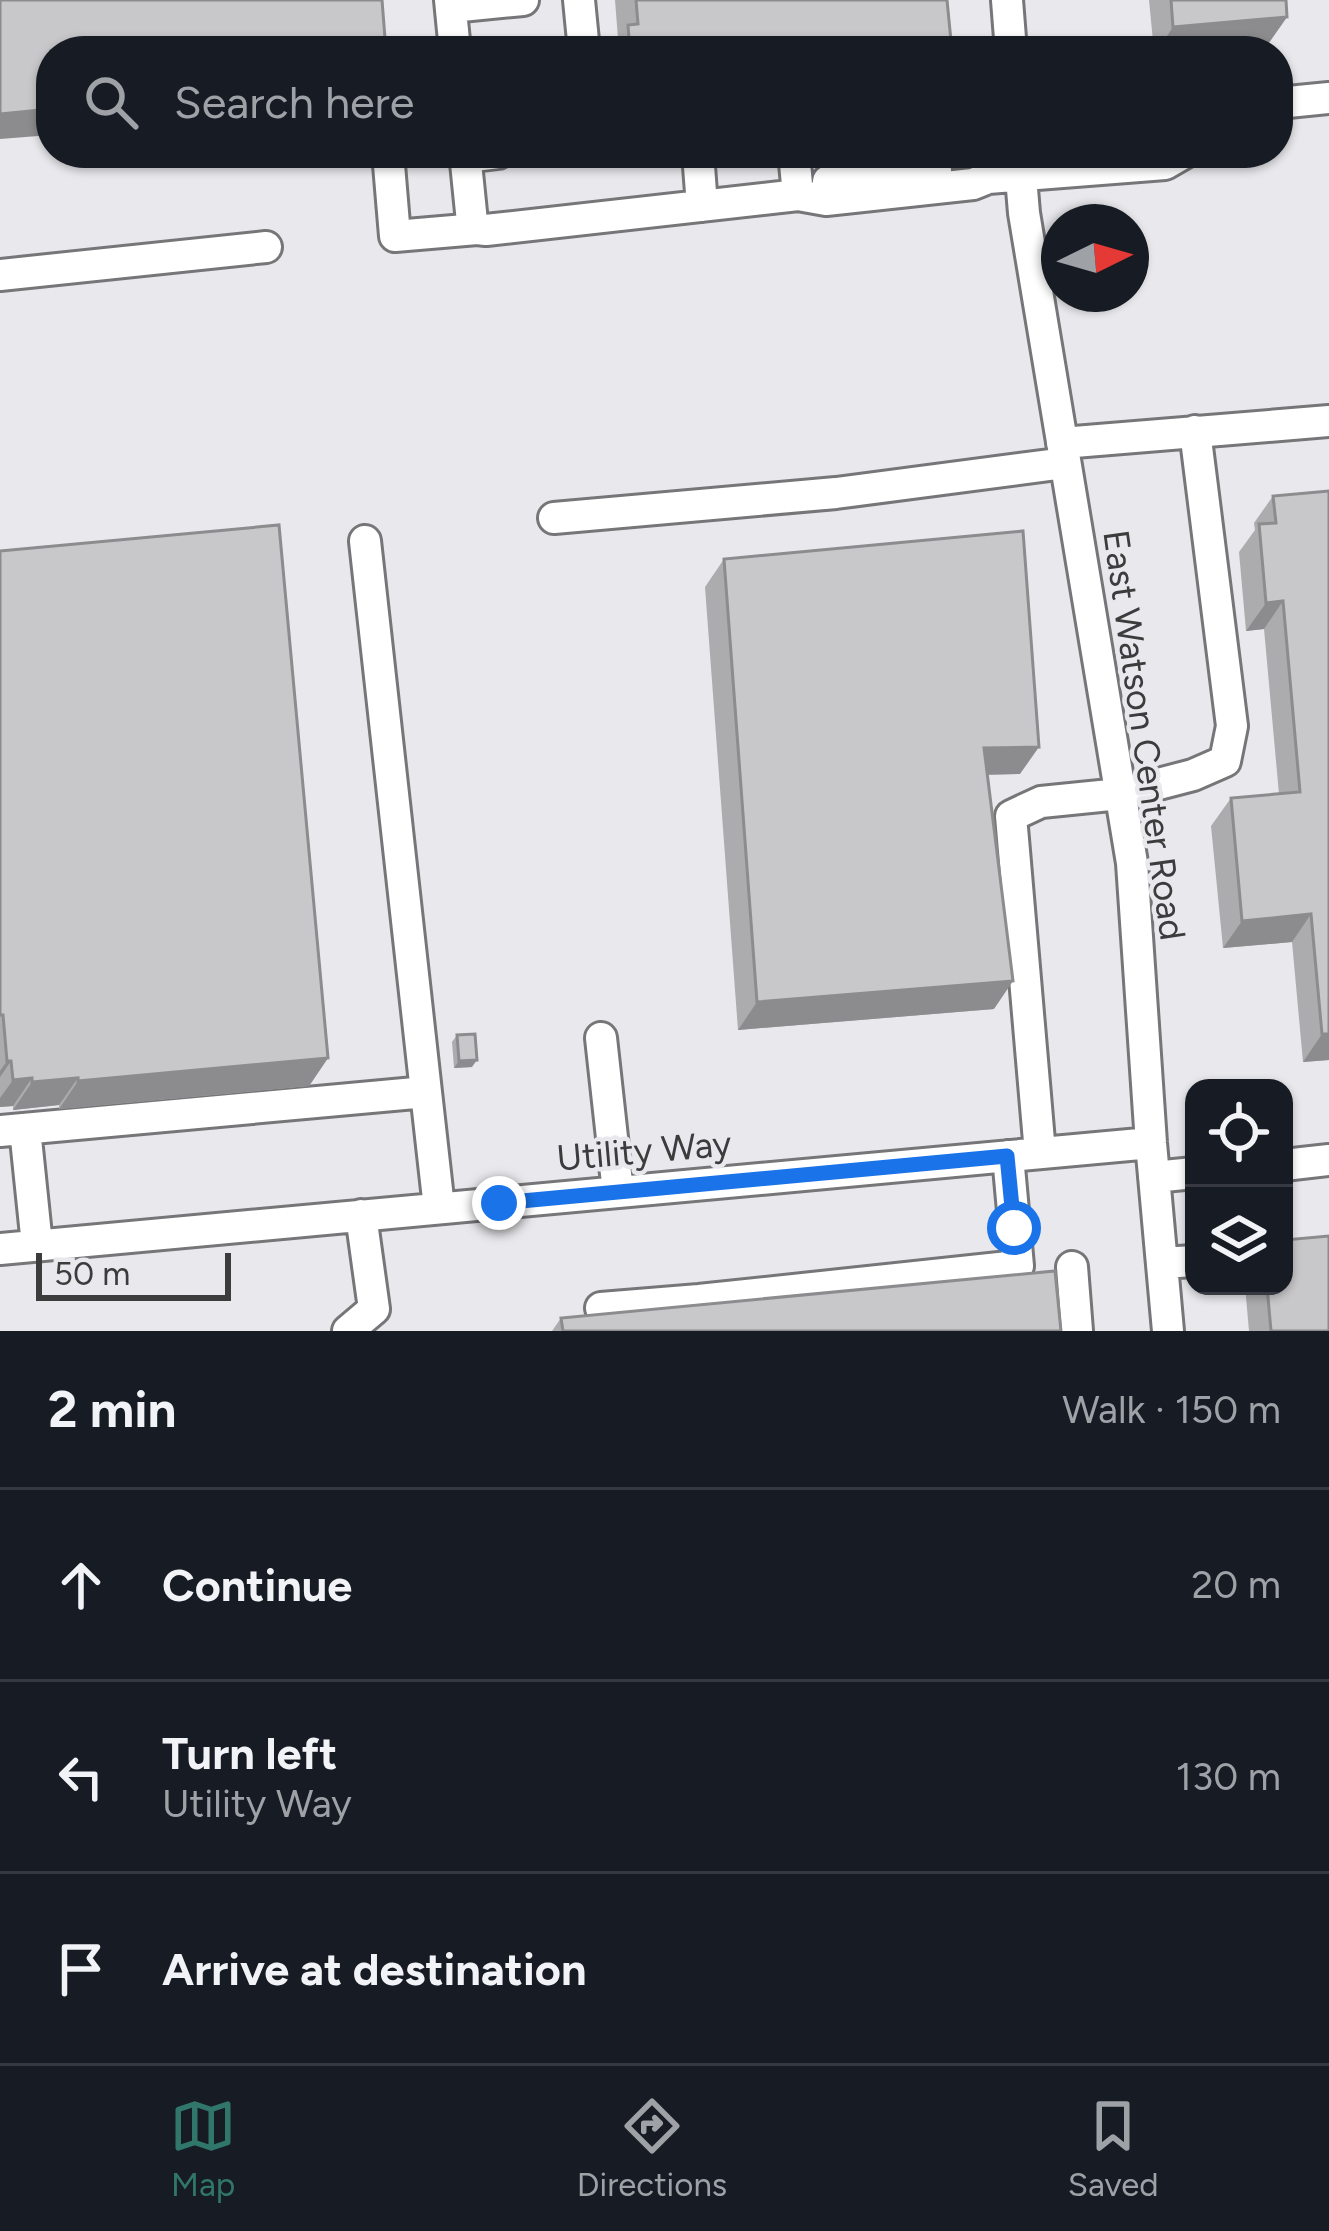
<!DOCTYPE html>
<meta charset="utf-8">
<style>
:root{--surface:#171b24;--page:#20242c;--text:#f1f3f6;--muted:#9ea1a6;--line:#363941;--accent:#31766b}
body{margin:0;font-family:Figtree,sans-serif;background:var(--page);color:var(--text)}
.controls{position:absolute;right:36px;bottom:36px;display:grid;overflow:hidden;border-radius:24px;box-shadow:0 3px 9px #0004}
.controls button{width:108px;height:108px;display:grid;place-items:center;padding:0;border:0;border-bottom:3px solid var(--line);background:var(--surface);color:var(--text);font:60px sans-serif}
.compass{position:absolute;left:1041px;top:204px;width:108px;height:108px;border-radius:50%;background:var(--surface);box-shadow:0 3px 9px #0004;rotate:85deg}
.scale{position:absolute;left:36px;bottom:30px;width:195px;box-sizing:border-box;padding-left:12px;border:6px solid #3c3c3d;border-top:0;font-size:33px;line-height:42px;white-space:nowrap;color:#3c3c3d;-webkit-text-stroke:9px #e9e9ed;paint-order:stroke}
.stop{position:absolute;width:36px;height:36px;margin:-27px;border:9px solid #1a73e8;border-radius:50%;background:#fff}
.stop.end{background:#1a73e8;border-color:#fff;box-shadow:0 3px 12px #0008}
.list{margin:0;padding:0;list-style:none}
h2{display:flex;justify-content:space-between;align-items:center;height:156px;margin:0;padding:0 48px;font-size:51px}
h2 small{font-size:39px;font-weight:400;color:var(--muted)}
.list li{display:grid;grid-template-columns:78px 1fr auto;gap:36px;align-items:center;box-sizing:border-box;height:192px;padding:0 48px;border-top:3px solid var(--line)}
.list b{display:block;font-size:45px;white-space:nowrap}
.list p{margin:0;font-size:39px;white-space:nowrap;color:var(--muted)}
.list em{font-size:39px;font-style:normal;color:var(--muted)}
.icon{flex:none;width:66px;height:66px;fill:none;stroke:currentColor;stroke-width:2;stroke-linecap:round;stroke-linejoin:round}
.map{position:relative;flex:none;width:1329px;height:1331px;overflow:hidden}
.search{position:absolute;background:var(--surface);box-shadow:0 3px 9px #0004;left:36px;right:36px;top:36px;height:132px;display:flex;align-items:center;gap:30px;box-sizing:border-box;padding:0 42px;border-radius:48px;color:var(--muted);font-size:45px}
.sheet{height:732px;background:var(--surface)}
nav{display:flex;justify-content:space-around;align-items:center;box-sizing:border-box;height:168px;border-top:3px solid var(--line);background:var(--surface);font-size:33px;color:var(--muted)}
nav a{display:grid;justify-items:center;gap:6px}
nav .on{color:var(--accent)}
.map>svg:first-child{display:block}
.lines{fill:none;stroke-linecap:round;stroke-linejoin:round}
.minor-casing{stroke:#767679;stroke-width:36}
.minor{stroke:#fff;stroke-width:30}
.wall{fill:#acacaf}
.shaded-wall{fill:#8c8c8e}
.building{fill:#c8c8cb;stroke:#8c8c8e;stroke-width:3}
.route{stroke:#1a73e8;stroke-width:15}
.labels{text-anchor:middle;stroke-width:9;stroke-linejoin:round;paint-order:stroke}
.street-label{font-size:36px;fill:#3c3c3d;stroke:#e9e9ed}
</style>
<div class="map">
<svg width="1329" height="1331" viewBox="0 0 1329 1331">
<rect width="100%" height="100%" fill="#e9e9ed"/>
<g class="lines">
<g class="minor-casing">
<path id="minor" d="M450,0l5,51
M579,0l5,51
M1007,0l4,51
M451,7l72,-7
M1278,103l51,-5
M388,153l7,83 82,-7
M465,153l7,69 5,7 9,1 312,-35 28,5 147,-16 15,-6 177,-14 19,-11
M698,153l4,53
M794,153l4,42
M1019,153l5,60 108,650 19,280 17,188
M465,157l33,-4
M828,181l57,-9 51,-2
M0,275l266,-28
M1062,443l267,-22
M554,518l282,-25 229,-30
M601,1038l17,154
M426,1092l13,116
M25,1129l12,116
M0,1131l426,-39 -61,-551
M1040,1153l-29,-337 30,-14 79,-8 73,-19 32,-14 7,-35 -37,-295
M1284,1165l45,-5
M1154,1177l40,-4
M0,1249l1151,-106
M1162,1263l32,-2
M1072,1267l5,64
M601,1308l98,-8 319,-34 -10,-110
M348,1331l26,-22 -13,-94"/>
</g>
<use href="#minor" class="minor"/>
</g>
<path class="wall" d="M615,0h332l5,51h-342l8,-12z
M1149,0h137l1,17 -19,27 -72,7h-42z
M1273,496l56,564 -26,2 -11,-120 -69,6 -12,-122 20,-28 48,-4 -15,-165 -18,2 -7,-79 16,-22 -1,-7z
M0,551l328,507 -19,28 -250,23v-4l-46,5v-4l-13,1z
M724,559l296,215 -33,1 7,234 -256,21 -33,-443z
M457,1035l15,32 -18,1 -2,-26z
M1245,1286h39l45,45h-80z
M561,1318l500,13h-509z"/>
<path class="shaded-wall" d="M1287,17l-19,27 -72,7h-39l16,-24z
M51,109v26l-51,4v-25z
M1283,601l-19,28 -18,2 20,-28z
M1039,747l-19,27 -56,1 20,-27z
M1311,914l-19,28 -69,6 19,-27z
M1013,981l-19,28 -256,21 19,-28z
M1322,1034h7v26l-26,2z
M328,1058l-19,28 -250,23 19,-28z
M477,1060l-5,7 -18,1 5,-7z
M7,1061h4l-11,16v-6z
M32,1078l-19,28 -13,1v-9l13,-18z
M78,1078l-19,27 -46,5 19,-28z"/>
<path class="building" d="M0,0h382l4,51h-335v58l-51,5z
M636,0h311l5,51h-322l-2,-26 10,-1z
M1171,0h115l1,17 -114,10z
M1329,491v543h-7l-11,-120 -69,7 -11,-123 69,-6 -17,-191 -17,2 -7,-79 17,-1 -3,-27z
M279,525l49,533 -250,23v-3l-46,4v-4l-19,2 -2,-19h-4l-4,-46h-3v-464z
M1023,531l16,216 -55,1 29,233 -256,21 -33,-443z
M475,1034l2,26 -18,1 -2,-26z
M1329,1236v95h-58l-4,-45h17v-46z
M1055,1271l6,60h-498l-2,-13z"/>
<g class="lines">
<path class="route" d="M499,1203l508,-47 7,72"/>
</g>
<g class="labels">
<g class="street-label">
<text transform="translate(1145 735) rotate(82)" y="13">East Watson Center Road</text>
<text transform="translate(644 1150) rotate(-5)" y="13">Utility Way</text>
</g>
</g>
</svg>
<div class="controls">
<button><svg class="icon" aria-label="locate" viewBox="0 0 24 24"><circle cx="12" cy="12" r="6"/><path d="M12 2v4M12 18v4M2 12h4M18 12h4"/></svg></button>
<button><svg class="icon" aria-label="layers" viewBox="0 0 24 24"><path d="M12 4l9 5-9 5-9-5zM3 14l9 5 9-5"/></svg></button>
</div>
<svg class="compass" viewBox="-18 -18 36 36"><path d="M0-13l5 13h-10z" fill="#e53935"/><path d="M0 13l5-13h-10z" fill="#9ea1a6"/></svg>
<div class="scale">50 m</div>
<div class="stop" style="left:1014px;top:1228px"></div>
<div class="stop end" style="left:499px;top:1203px"></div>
<div class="search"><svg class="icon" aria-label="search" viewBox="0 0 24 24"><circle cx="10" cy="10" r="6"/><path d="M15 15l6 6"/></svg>Search here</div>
</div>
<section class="sheet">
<h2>2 min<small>Walk · 150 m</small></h2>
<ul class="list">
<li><svg class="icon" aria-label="ahead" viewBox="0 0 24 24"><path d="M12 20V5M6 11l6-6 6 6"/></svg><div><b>Continue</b></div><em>20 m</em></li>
<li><svg class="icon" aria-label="left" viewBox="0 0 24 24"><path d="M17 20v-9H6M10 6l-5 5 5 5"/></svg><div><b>Turn left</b><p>Utility Way</p></div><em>130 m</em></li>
<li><svg class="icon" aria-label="arrive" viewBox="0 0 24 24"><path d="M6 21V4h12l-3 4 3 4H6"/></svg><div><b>Arrive at destination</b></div></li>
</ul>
</section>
<nav>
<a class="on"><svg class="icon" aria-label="map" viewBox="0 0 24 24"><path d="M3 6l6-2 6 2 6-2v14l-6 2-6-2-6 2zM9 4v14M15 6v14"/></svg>Map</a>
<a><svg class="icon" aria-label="directions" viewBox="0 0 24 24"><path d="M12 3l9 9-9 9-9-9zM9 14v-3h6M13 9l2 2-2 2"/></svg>Directions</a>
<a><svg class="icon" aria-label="saved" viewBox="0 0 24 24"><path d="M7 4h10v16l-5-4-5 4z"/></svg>Saved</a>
</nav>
